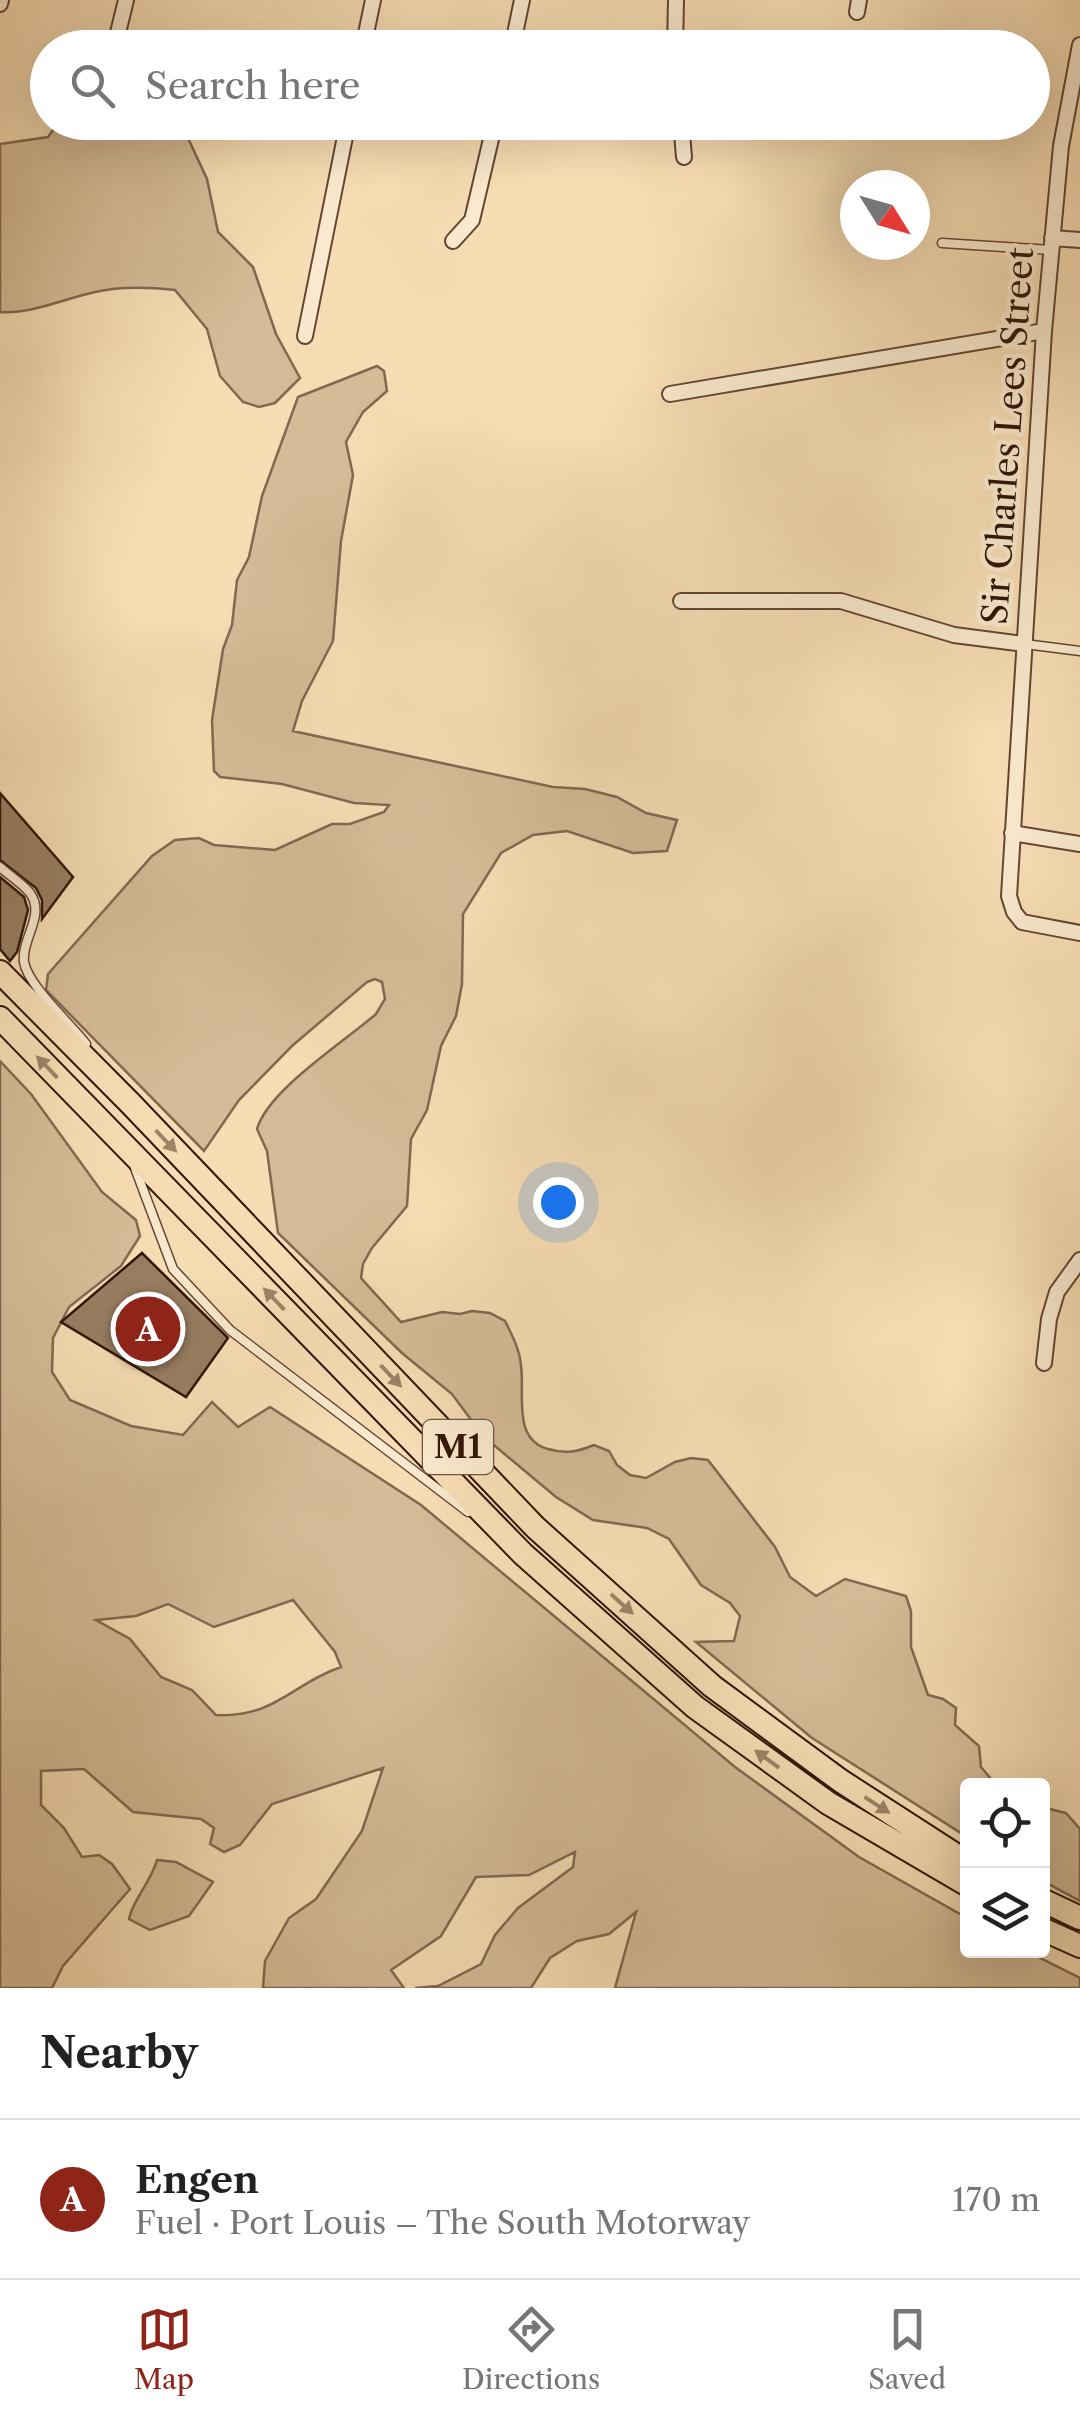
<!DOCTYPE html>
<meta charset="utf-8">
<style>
:root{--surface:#fff;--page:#f2f2f2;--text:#222;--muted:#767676;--line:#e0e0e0;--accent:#8f2418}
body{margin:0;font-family:"Libre Caslon Text",serif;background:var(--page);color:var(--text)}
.controls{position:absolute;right:30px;bottom:30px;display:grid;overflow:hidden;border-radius:10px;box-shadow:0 10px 40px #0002}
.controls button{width:90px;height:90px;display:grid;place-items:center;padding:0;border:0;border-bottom:2px solid var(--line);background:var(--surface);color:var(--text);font:50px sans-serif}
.compass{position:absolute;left:840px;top:170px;width:90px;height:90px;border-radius:50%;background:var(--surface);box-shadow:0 10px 40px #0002;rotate:127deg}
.you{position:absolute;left:558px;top:1202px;width:35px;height:35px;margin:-25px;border:8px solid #fff;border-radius:50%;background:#1a73e8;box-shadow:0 0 0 15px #1a73e833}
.badge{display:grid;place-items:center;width:65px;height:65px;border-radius:50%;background:var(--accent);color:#fff;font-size:32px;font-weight:700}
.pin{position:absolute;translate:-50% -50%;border:5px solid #fff;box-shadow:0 2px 10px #0006}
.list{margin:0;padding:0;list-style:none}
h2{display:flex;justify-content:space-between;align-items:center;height:130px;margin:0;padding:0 40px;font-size:42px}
h2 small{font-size:32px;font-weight:400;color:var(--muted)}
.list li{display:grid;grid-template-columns:65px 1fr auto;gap:30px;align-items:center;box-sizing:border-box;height:160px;padding:0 40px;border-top:2px solid var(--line)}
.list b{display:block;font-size:38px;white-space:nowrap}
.list p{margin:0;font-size:32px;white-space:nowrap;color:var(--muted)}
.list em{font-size:32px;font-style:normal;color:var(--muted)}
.icon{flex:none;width:55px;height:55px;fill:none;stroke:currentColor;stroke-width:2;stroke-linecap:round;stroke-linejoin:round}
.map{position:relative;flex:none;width:1080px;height:1988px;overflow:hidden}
.search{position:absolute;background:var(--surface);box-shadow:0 10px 40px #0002;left:30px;right:30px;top:30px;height:110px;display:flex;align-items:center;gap:25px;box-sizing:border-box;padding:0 35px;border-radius:55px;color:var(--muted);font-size:38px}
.sheet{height:290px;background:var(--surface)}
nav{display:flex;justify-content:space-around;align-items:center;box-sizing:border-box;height:140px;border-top:2px solid var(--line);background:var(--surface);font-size:28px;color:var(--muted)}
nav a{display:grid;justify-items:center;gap:5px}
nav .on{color:var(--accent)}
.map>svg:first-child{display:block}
.green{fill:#d5bb97;stroke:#836850;stroke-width:2.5;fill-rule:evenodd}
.building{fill:#987d61;stroke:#311508;stroke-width:2.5}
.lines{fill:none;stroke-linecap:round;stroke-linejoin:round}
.service-casing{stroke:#624733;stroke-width:11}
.minor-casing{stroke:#624733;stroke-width:18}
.trunk-casing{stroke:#311508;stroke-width:26}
.service{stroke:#fae9ce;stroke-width:8}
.minor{stroke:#fae9ce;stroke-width:14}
.trunk{stroke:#f7ddb4;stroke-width:22}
.oneway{fill:#9e8367}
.labels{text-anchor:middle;stroke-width:9;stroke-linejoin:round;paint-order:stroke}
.shield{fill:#fae9ce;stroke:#6d5543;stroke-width:2.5}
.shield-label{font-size:32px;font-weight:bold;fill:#311508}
.street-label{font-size:35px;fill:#311508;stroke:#fae9ce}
</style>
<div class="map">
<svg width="1080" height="1988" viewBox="0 0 1080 1988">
<rect width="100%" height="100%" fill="#f7ddb4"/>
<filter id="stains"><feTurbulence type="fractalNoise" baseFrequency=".002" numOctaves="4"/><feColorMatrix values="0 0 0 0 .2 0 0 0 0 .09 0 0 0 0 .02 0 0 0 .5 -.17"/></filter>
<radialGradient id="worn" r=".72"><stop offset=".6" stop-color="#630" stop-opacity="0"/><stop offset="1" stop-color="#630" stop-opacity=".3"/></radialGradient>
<path class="green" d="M58,123h115l14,13 20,43 11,53 35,35 23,67 24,44 -25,25 -16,4 -16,-5 -23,-26 -13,-47 -32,-39c-26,-3 -55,-4 -80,2 -32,7 -63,22 -95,20v-168l48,-7z
M377,366l7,5 3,20 -24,21 -17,30 7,33 -12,66 -8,100 -31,60 -9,30 260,56 32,2 32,8 29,16 31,7 -10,31 -34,2 -66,-22 -34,4 -32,18 -38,61 -1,70 -6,32 -15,30 -14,64 -16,29 -4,67 -35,42 -9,16 -2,14 40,44 41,-10 18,2 12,-3 18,2 15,8c7,14 15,29 16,45 4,28 -9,73 27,83 18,5 29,3 46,-4l15,6 8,14 13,10 16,3 29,-16 16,-4 17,2 67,87 15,30 26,19 29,-17 61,17 5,15v36l17,48 15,4 13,9 -1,17 24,21 2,21 15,18 -28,1 -1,51 -155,-99 -116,-96 38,-1 6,-25 -10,-13 -29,-18 -32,-46 -22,-11 -54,-8 -37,-23 -73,-61 -31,-42 -50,-41 -124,-120 -11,-82 -10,-22c11,-39 87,-87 119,-115l9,-15 -3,-17 -7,-3 -8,3 -75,64 -53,54 -35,51 -158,-161 2,-16 104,-118 23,-16 24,-2 15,7 61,5 57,-26h18l34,-12 5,-7 -35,-2 -72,-19 -62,-7 -6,-6 -2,-51 11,-71 9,-24 5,-45 12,-23 13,-61 36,-99z
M0,1061l31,33 71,98 34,28 4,16 -19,30 -52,41 -16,31 -1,34 18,28 61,26 52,9 29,-33 26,25 32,-20 151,98 314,262 124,90 108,61 1,32 58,1 54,27v10h-465l21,-76 -27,22 -32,7 -27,17 -19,30h-116l23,-2 43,-22 14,-29 23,-27 55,-41 2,-15 -46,23 -53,2 -35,59 -50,34 13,18h-141l2,-27 24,-43 27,-19 46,-68 21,-63 -111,36 -32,41 -16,7 -14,-8 4,-16 -13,-9 -68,-7 -49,-43 -43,2v34l23,23 18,29 17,-2 13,9 18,25 -67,77 -11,22h-52zM293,1600l42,52 6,15c-48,16 -66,51 -125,48l-24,-25 -31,-13 -31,-38 -34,-19 40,-4 32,-12 46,23z
M1042,1807l24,6 14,16v72l-37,-20z
M157,1860l19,2 37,20 -24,34 -39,14 -21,-11c3,-18 22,-37 28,-59z"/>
<path class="building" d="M0,793l73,84 -31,42v-19l-6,-12 -36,-28z
M0,877l24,20 4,13 -11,42 -7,9 -10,-12z
M142,1253l86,85 -42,59 -125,-75z"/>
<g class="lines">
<g class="service-casing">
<path id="service" d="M942,243l109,7
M1025,644l55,7
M0,867c9,8 23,17 30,26 16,22 -9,46 -6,69 4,24 47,62 62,82
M135,1168l38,101 57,61 238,182"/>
</g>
<g class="minor-casing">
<path id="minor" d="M0,4l1,-4
M857,12l2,-12
M115,45l11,-45
M1080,45l-19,101 -17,185 -35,565 5,16 8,10 58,11
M363,48l10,-48
M512,48l10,-48
M675,48l1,-48
M681,122l3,35
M1052,238l28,2
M453,241l19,-21 23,-98
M305,336l43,-214
M670,394l374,-63
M681,601h160l113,34 70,9
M1012,833l68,11
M1044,1363l5,-44 8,-27 23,-32"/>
</g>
<g class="trunk-casing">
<path id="trunk" d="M0,972l130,131 405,424 177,159 129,95 127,82
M0,1018l523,536 172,153 133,96 140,82
M1042,1900l38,18
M1042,1929l38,17"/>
</g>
<use href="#service" class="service"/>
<use href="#minor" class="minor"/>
<use href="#trunk" class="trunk"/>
</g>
<defs><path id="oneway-solid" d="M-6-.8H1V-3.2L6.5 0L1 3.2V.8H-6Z" transform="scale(2.5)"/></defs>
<g class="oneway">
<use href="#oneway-solid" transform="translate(47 1067) rotate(-134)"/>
<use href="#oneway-solid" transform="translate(166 1141) rotate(46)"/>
<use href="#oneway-solid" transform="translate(274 1299) rotate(-134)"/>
<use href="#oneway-solid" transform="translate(391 1376) rotate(46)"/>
<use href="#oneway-solid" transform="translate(622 1604) rotate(42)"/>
<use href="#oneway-solid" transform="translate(767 1759) rotate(-144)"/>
<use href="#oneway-solid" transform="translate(877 1805) rotate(33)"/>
</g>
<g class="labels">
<rect class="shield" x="423" y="1420" width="70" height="54" rx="8"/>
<g class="shield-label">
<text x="458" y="1458">M1</text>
</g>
<g class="street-label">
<text transform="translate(1008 436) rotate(-86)" y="12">Sir Charles Lees Street</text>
</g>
</g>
<rect width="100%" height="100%" filter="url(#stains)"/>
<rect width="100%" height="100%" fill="url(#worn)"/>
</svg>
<div class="controls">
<button><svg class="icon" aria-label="locate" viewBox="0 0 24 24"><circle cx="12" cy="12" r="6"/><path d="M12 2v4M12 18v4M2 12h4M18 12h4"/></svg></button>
<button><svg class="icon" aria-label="layers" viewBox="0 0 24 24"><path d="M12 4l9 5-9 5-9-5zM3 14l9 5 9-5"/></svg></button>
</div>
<svg class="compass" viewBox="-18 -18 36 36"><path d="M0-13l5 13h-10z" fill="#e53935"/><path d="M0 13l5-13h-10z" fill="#767676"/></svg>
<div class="you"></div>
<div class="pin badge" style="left:148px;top:1329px">A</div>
<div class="search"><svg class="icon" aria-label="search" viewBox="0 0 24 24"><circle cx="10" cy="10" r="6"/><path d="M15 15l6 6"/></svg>Search here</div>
</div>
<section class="sheet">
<h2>Nearby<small></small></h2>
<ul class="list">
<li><span class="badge">A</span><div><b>Engen</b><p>Fuel · Port Louis – The South Motorway</p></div><em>170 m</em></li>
</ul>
</section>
<nav>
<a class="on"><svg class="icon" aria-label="map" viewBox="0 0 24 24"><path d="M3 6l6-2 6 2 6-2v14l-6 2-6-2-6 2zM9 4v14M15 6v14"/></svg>Map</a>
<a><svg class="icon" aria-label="directions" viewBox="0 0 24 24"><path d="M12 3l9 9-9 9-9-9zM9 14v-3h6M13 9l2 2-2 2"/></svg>Directions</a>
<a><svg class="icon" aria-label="saved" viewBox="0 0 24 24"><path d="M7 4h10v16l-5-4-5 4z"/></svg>Saved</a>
</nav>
